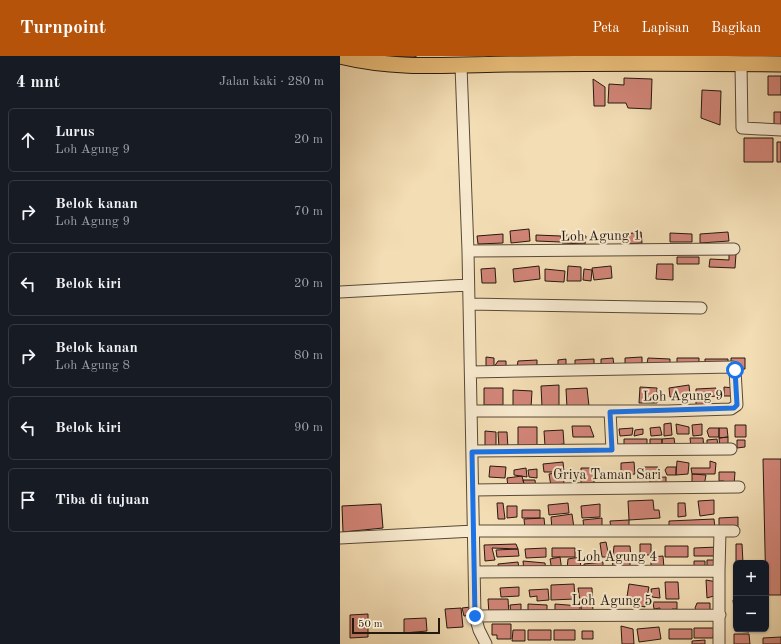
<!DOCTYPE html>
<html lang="id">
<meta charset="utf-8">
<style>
:root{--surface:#171b24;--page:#20242c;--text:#f1f3f6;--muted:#9ea1a6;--line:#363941;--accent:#b45309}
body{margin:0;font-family:"Old Standard TT",serif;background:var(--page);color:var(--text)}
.controls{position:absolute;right:12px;bottom:12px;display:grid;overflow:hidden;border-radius:6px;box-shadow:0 1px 3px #0004}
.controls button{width:36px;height:36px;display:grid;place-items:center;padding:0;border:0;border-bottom:1px solid var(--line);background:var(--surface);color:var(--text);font:20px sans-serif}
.scale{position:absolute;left:12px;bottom:10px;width:88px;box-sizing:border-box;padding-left:4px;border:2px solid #25190d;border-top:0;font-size:11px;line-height:14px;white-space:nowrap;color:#25190d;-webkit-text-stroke:3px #f7e9ce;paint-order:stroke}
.stop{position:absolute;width:12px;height:12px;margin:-9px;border:3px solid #1a73e8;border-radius:50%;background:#fff}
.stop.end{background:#1a73e8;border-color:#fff;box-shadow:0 1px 4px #0008}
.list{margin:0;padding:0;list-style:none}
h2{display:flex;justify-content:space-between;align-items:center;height:52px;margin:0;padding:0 16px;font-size:17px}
h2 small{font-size:13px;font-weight:400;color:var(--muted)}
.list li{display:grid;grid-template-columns:26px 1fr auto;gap:12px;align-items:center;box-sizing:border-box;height:64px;margin:0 8px 8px;padding:0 8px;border:1px solid var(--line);border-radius:6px}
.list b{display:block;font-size:15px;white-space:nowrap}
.list p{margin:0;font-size:13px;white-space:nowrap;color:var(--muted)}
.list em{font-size:13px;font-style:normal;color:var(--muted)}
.icon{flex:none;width:22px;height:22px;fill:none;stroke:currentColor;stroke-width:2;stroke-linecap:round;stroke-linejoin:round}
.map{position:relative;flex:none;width:441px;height:588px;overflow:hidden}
header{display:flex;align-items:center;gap:24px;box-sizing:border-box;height:56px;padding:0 20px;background:var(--accent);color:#fff}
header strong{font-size:19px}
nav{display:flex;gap:22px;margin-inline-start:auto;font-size:14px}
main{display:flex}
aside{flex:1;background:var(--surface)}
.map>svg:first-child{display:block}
.building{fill:#d28578;stroke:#25190d}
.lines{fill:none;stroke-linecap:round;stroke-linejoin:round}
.minor-casing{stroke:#584a37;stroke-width:13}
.major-casing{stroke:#25190d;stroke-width:17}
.minor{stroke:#f7e9ce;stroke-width:11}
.major{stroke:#eabe7a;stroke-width:15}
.route{stroke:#1a73e8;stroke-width:5}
.labels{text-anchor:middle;stroke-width:4;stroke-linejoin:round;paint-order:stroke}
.street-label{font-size:14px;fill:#25190d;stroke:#f7e9ce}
</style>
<header>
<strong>Turnpoint</strong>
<nav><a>Peta</a><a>Lapisan</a><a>Bagikan</a></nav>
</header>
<main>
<aside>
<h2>4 mnt<small>Jalan kaki · 280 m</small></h2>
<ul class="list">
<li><svg class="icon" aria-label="ahead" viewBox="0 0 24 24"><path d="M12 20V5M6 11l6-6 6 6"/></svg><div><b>Lurus</b><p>Loh Agung 9</p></div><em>20 m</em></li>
<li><svg class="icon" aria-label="right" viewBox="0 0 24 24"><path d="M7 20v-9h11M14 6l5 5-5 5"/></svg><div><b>Belok kanan</b><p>Loh Agung 9</p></div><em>70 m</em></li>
<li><svg class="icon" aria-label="left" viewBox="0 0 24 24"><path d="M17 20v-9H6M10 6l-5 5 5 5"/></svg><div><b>Belok kiri</b></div><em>20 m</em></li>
<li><svg class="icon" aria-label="right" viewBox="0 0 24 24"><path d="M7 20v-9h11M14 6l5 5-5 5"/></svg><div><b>Belok kanan</b><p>Loh Agung 8</p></div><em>80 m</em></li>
<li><svg class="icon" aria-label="left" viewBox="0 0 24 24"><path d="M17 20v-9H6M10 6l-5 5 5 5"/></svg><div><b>Belok kiri</b></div><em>90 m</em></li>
<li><svg class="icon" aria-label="arrive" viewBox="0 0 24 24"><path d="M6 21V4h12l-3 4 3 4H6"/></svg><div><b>Tiba di tujuan</b></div></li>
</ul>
</aside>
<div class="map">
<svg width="441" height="588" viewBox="0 0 441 588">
<rect width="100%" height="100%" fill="#f3ddb4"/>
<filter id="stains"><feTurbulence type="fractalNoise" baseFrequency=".005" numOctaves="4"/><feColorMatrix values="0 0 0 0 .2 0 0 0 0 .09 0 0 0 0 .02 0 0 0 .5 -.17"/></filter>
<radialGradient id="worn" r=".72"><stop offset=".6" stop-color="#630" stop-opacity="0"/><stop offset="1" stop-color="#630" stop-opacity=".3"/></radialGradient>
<path class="building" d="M52,0h24v1l-24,4z
M428,20h13v19h-13z
M284,22l28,1 -1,30 -23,-1 -2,-5h-18l1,-19 15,1z
M253,23l12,8v19h-11z
M362,34l19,1 -1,34 -19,-7z
M434,56h7v13h-7z
M404,82h29v24h-29z
M437,86h4v20h-4z
M189,173l1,12 -19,2 -1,-12z
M301,176l1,11 -17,1v-10z
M388,176l1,9 -29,2v-9z
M330,177l22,1v8h-22z
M163,178v9l-25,1 -1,-8z
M196,179l25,1v6l-25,-1z
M222,179l24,1 -1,8 -23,-1z
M389,197l7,1 -1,14 -26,-1 1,-8 19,1z
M337,201h22v7h-22z
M317,208h16v16l-17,-1z
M199,210l1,13 -26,3 -1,-13z
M228,210l13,1v14h-14z
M271,210l1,12 -18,2 -2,-12z
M155,212l1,15h-14l-1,-14z
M205,213l20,2 -1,11 -19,-1z
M244,213l8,1 -1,11 -8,-1z
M146,301l8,1v9l-8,-1z
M302,301v9h-17v-8z
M273,302l1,8 -13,1v-8z
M308,302l22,1v6l-23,-1z
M337,302h22v7h-22z
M391,302h14v11h-9l-5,-5z
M226,303v9h-8v-8z
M254,303v8l-19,1v-8z
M365,303h23v5h-23z
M197,304v6l-20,1 1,-6z
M158,305h8v6h-12z
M219,329v22h-17l-1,-21z
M349,329l1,10 -20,2 -1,-9z
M300,331l17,1v15h-18z
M384,331l10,1v8h-10z
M144,332h19v17h-19z
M247,332l2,18 -22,2 -1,-19z
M376,332l1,8 -12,1v10h-9v-18z
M173,334l19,1 -1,17h-18z
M331,367l1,12 -8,1v-12z
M336,368l13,3v7h-12z
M362,368v11l-9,1 -1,-11z
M395,369h11v12h-11z
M232,370h18l4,11h-21z
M178,371h19v20h-19z
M320,371l2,8 -11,1 -1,-8z
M293,372l-1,7 -12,1 -1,-7z
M369,372h10v9h-10l-2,-6z
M379,372h8l1,9 -9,1z
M303,373v5l-9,2 1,-6z
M223,374l1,14 -19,2 -1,-15z
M145,375l11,1v16h-11z
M158,376h9l1,16h-9z
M388,381v9l-8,1 -1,-9z
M334,382l1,7 -13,2v-8z
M350,382h13l1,11 -13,-1z
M284,383h23v9l-23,-3z
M310,383h12v8h-12z
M377,383l1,7h-11v-6z
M397,384h8v7l-8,1z
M423,403h18v136h-15z
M337,405l12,2 -1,11 -12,1z
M370,405l6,2 -1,11h-23l-1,-6h19z
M223,406l1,10h-20l-1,-8z
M294,406l1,12 -14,1v-12z
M150,410l16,1 -1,11 -16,-1z
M298,411h20v7l-19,-1z
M327,411h9v8h-9l-2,-5z
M186,412l1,9 -13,-2v-5z
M241,412h13v19h-13z
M197,413v9l-8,-1 -1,-7z
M223,416l1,12 -13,2 -2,-12z
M379,416h16l-1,14h-10v-5h-5z
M352,418l14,1 -2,11h-12z
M182,420l3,12h-17l-1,-10z
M326,421v9l-16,1v-9z
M183,424h12l1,9 -11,-1z
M313,444l1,10h5l1,8 -31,2 -1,-19z
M374,444v14l-14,2 -2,-15z
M157,447h6l2,16h-7z
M228,447l1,10 -20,2 -1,-10z
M338,447h7l1,13 -8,1z
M41,448l2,24 -40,4 -1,-26z
M260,448v13l-18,1 -1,-12z
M167,450h10v11l-10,1z
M182,454h18v8h-18z
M232,458l2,14 -22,2 -1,-13z
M398,461v10l-19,1v-10z
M204,462l1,10 -20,1 -1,-10z
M262,462v9l-18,2 -1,-9z
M374,463l1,10 -46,1v-9z
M289,464v10h-18l-1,-9z
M266,486l3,15h-7l-2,-14z
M176,488l2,5 -26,-1 3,12 -10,1 -1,-16z
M300,488h11v11h-11z
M396,488h6l1,19h-7z
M274,490h16l1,11 -18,-1z
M325,490h23v11h-23z
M378,491v9h-24v-8z
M206,492v9l-20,1 -1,-9z
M212,492h23v9h-23z
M178,493l1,7 -22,1 -1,-7z
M323,500l1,12 -13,1v-12z
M220,501l2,14h-10l-2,-12z
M240,501l1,12h-14l1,-10z
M290,504v11l-18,-1 1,-9z
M367,504h7v8l-7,3z
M183,505l22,2 1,9 -22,-1z
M354,505h11v9h-11z
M178,506l1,7 -20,2 -1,-7z
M263,506v9h-19v-7z
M395,510h1v19h-1z
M366,524l11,2v13l-10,3z
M325,526h13l1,17h-13z
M234,528l1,15 -24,1v-15z
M289,528l20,3 -4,20 -19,-4z
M179,531v9l-18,1 -1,-9z
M238,532h14l1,24 -11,1z
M319,532l1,10 -8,-1 -1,-8z
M208,533l1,11 -12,1v-5l-7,1 -1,-7z
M148,543h20l1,16h-20z
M393,544h3v9h-2z
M313,546h24v7h-5l-1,3h-11v-4l-6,1z
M357,547h13v10h-12l-3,-5z
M181,548v9l-10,1 -1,-9z
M188,548l19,1v8h-19z
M215,548l25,2v9h-25z
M131,551l2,8 -9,1 -2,-8z
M121,552l2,19 -16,1 -2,-19z
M394,553h2v20h13v3l-14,-1z
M28,558v23l-18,1v-23z
M86,562l1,13 -23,2v-14z
M152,568h19v15h-14v-4h-5z
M281,570l12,3 1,15h-12z
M319,571l2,12 -22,3 -2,-13z
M354,572h20l-1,10h-19z
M329,573h23v10h-23z
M173,574h12v11h-13z
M188,574h23v10h-23z
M214,574h21v10h-21z
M242,575h11v8h-11z
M394,578h15l1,10h-16z
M441,581v7h-18v-6z
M365,584v4h-13v-3z"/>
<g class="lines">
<g class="minor-casing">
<path id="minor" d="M401,8l1,64 39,2
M121,10l7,185 7,365 4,14 7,14
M128,195l266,-2
M0,236l128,-7
M129,248l232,4
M131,316l262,-5 2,3 2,35 -6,4 -63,2h-197
M270,355l2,39
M132,395l259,-2
M134,434l265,-3
M0,482l134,-7h260
M135,516l244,-1 1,-40
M135,560l245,-1
M379,588v-73"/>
</g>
<g class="major-casing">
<path id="major" d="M0,0c59,15 121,8 181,8 87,-1 173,-1 260,0"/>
</g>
<use href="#minor" class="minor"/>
<use href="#major" class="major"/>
</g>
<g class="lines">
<path class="route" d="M135,560l-3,-164 140,-2 -2,-38 124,-4 3,-3 -2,-35"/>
</g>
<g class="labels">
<g class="street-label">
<text transform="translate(261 179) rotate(-1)" y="5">Loh Agung 1</text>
<text transform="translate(343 339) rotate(-1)" y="5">Loh Agung 9</text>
<text x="267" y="423">Griya Taman Sari</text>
<text x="277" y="505">Loh Agung 4</text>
<text x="272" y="549">Loh Agung 5</text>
</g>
</g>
<rect width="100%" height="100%" filter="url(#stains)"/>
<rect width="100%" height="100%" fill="url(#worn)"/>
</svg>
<div class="controls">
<button>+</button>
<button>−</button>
</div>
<div class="scale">50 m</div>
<div class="stop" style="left:395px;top:314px"></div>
<div class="stop end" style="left:135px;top:560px"></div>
</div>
</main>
